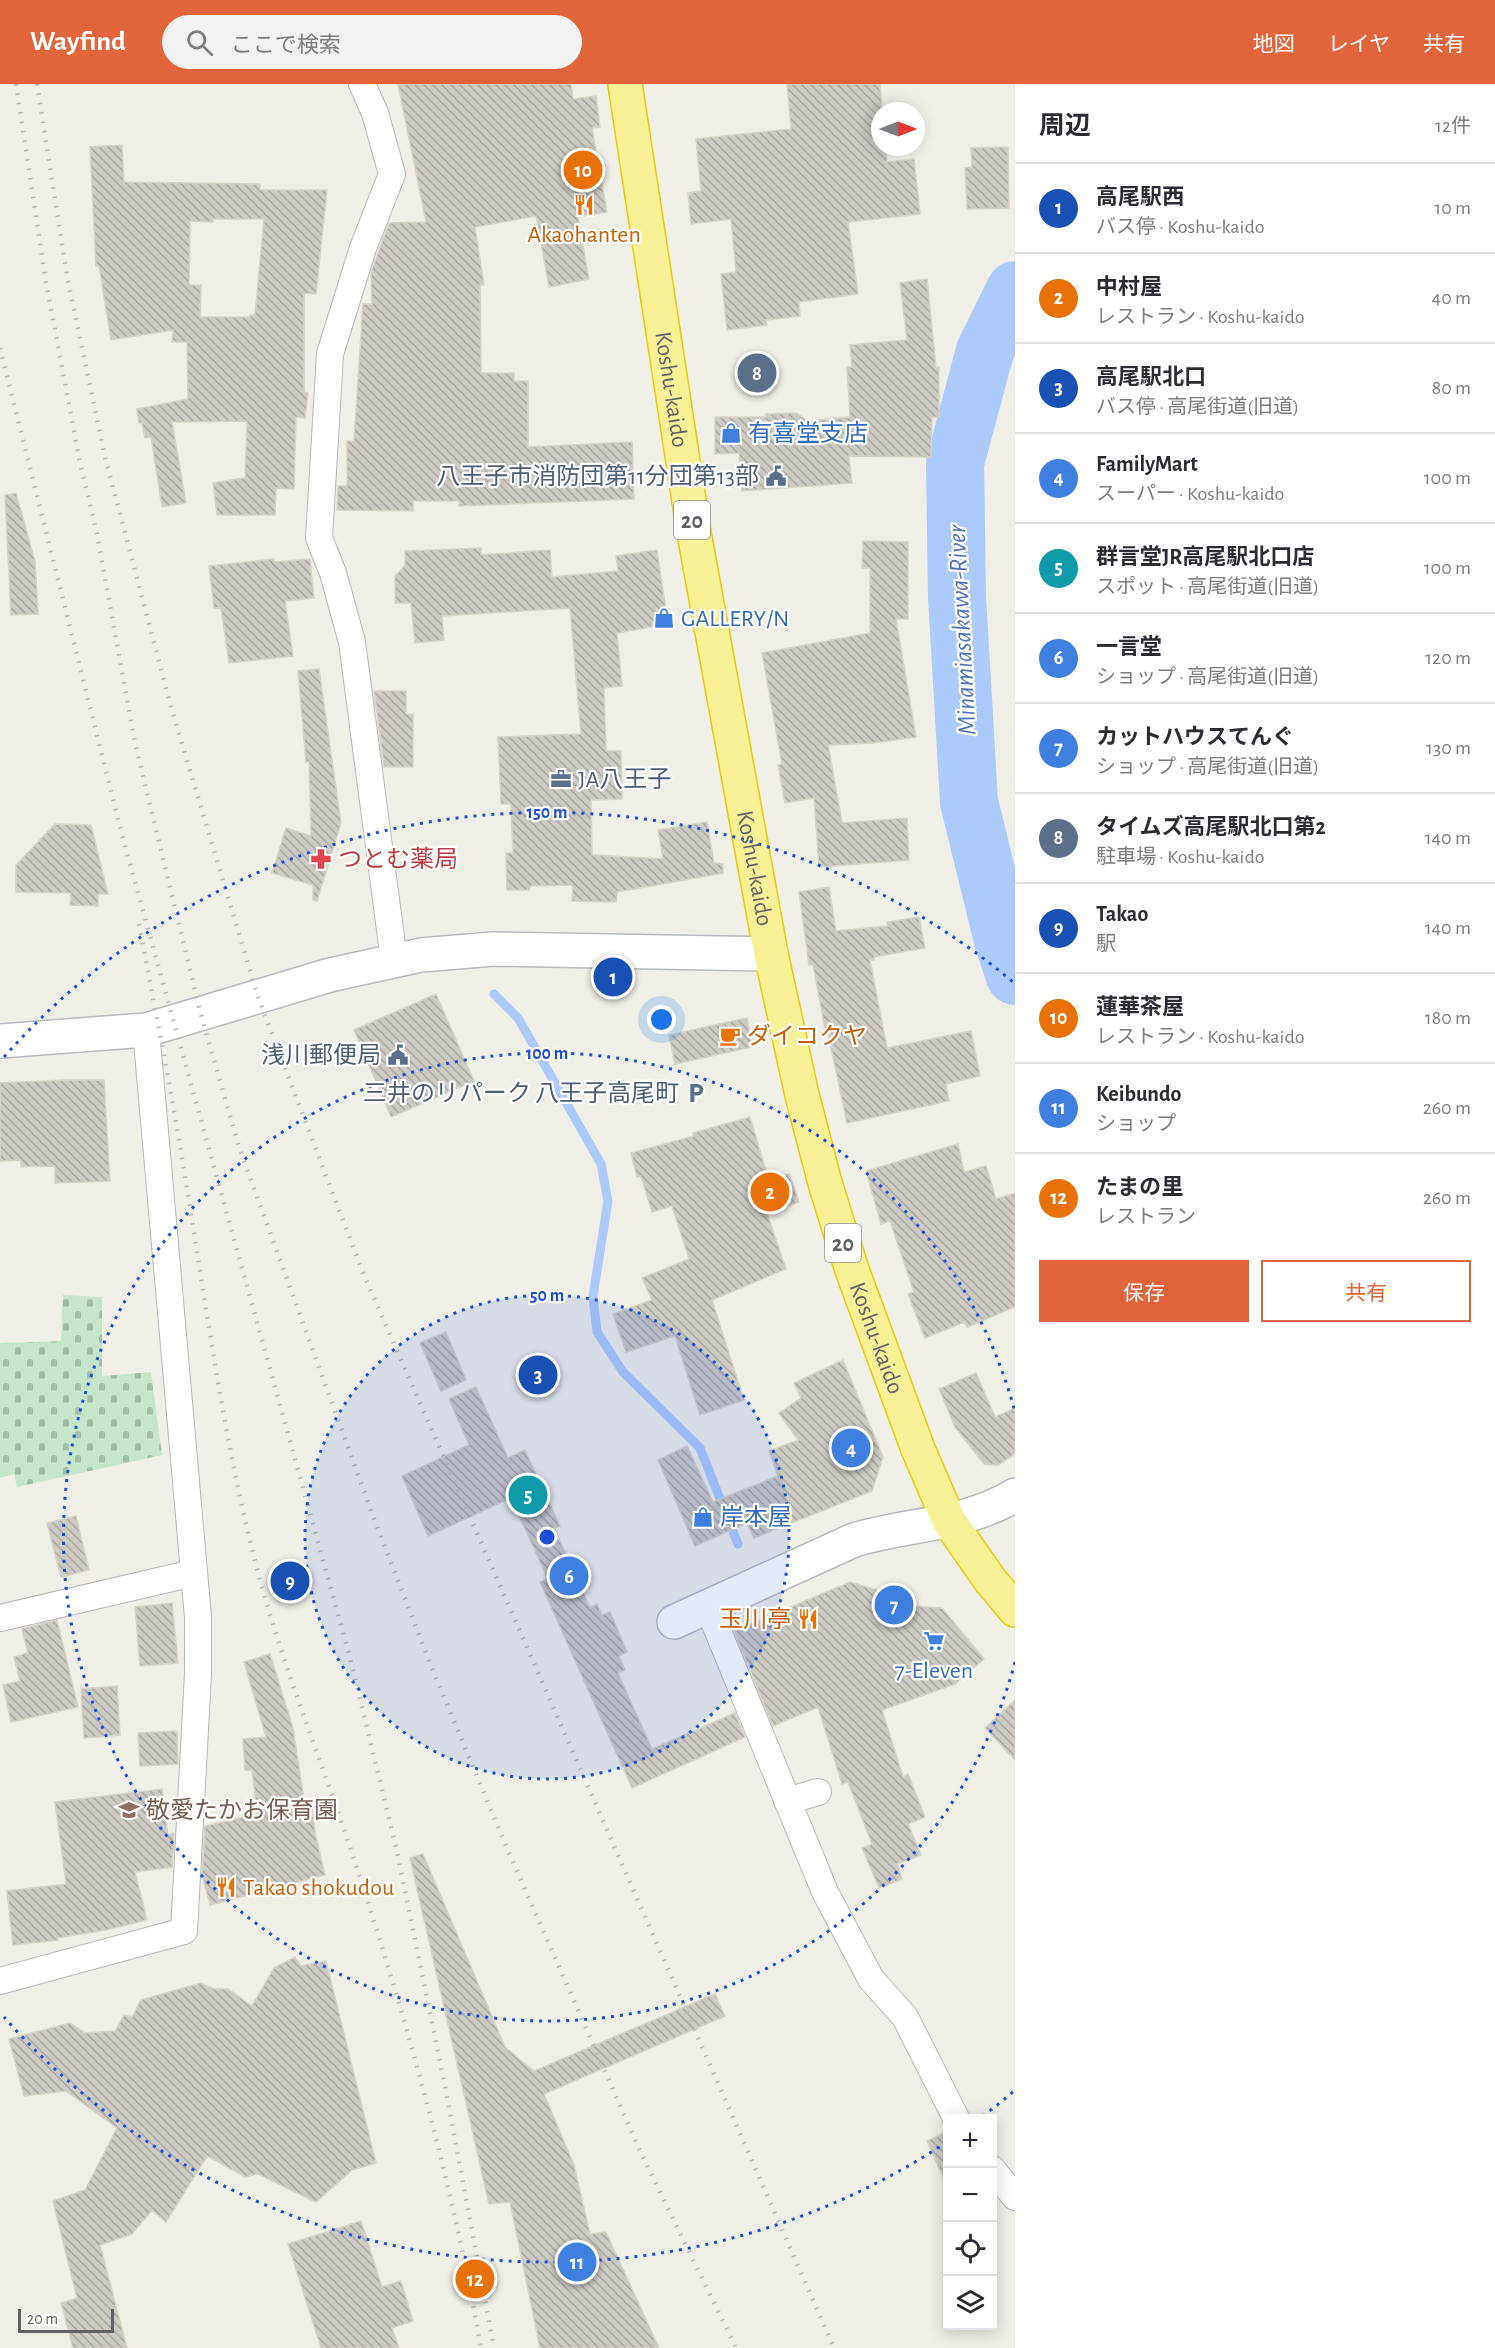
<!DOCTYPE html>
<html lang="ja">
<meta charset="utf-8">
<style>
:root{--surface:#fff;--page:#f2f2f3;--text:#2b2b33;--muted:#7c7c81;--line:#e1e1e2;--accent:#e2643b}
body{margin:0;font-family:"Alegreya Sans","Noto Sans JP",sans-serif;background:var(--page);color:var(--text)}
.controls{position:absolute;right:18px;bottom:18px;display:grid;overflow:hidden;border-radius:0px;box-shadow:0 3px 15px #0003}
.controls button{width:54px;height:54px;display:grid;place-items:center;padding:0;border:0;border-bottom:2px solid var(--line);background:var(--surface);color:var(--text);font:30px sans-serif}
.compass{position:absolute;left:871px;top:18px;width:54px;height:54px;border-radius:50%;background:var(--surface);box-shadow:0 3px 15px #0003;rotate:90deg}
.scale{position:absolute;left:18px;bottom:15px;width:96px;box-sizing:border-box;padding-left:6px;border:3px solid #5f6167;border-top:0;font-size:16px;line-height:21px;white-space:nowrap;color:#5f6167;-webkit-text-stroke:4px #fff;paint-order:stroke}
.you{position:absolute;left:662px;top:936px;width:21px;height:21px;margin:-15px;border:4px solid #fff;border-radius:50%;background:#1a73e8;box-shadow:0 0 0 9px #1a73e833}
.badge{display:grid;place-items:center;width:39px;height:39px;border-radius:50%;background:var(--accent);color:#fff;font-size:20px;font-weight:700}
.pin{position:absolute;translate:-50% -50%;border:3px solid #fff;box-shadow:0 2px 6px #0006}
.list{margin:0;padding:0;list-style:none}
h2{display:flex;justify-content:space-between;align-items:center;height:78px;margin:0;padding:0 24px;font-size:26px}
h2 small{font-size:20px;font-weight:400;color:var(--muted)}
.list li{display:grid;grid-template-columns:39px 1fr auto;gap:18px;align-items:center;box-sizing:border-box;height:90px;padding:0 24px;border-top:2px solid var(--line)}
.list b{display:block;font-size:22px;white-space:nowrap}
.list p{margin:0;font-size:20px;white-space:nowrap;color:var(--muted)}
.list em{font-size:20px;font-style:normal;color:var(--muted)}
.actions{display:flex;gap:12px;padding:18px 24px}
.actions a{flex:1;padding:14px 0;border:2px solid var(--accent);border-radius:0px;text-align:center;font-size:21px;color:var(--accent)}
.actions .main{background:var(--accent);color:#fff}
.icon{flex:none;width:33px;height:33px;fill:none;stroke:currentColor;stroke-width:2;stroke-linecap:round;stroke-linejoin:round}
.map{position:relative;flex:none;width:1015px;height:2264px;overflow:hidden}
header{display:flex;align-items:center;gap:36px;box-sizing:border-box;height:84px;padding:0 30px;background:var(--accent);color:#fff}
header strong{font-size:28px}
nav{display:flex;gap:33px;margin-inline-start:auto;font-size:21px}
.search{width:420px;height:54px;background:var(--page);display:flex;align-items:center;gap:15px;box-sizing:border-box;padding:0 21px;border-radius:33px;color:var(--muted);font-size:22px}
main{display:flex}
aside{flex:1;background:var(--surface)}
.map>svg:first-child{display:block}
.cemetery{fill:url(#cemetery-stones)}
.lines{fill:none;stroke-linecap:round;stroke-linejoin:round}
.stream{stroke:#accbfb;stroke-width:9}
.river{stroke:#accbfb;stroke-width:58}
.building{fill:url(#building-back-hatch);stroke:#d5d2c6;stroke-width:1.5;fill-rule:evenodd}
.street-casing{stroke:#b7b8bd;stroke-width:28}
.secondary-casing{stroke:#b8bac0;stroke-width:36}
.highway-casing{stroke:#edcc0a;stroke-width:36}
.street{stroke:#fff;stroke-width:26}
.secondary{stroke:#fff;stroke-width:33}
.highway{stroke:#f8f096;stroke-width:33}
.rail{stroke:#b7b8b8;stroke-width:4.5;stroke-dasharray:1.5 8;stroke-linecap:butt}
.ring{fill:none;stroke:#1d4ed8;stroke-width:3;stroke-dasharray:3 6}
.labels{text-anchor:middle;stroke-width:4.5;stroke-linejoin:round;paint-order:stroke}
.shield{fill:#fff;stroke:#8f9095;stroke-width:1.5}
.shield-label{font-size:22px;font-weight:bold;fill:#5f6167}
.food-label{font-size:24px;fill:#c56008;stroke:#fff;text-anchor:start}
.street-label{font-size:24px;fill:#5f6167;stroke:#fff}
.shop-label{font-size:24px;fill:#366cbe;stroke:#fff;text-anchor:start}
.service-label{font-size:24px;fill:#4e5e75;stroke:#fff;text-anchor:end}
.health-label{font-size:24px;fill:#be3a42;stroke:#fff;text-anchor:start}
.education-label{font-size:24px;fill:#785e54;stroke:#fff;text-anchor:start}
.water-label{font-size:26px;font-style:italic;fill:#4e72bf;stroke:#fff}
.centre{fill:#1d4ed8;stroke:#fff;stroke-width:3}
.ring-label{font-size:18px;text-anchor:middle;font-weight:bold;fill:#1d4ed8;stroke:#fff;stroke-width:4.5;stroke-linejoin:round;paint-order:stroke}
</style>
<header>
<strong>Wayfind</strong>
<div class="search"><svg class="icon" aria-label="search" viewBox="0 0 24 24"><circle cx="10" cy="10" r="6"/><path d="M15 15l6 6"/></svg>ここで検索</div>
<nav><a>地図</a><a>レイヤ</a><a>共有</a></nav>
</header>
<main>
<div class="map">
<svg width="1015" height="2264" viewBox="0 0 1015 2264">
<defs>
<pattern id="cemetery-stones" width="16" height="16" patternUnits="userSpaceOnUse" patternTransform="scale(1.5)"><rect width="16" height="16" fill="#c5e6cb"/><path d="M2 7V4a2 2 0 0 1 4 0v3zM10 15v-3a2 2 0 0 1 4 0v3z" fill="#a3bea9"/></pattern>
<pattern id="building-back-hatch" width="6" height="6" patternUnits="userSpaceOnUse" patternTransform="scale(1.5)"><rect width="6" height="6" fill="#cccac3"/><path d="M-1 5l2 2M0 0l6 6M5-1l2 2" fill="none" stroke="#a9a7a2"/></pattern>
</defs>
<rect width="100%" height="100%" fill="#f0efe7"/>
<path class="cemetery" d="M63,1211l39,2v79l49,-4 11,83 -145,32 -3,-13 -14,4v-135l61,-2z"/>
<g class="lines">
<path class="stream" d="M494,910l24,24 83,146 7,37 -15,95 4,36 26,40 77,76 38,96"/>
<path class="river" d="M1015,206l-30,61 -30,112 2,134 12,205 34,138 12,36"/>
</g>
<path class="building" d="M398,0h173l2,15 23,-3 4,31 -8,1 15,84 -29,5 11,62 -40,8 -13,-71 -61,11 9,58h-4l1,88h33v8h14v66l104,-5 2,57 -175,7v-5h-46v10l-76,-1 1,-24h9v-45h7l9,-137h9l-1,-32 18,-49 37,-1z
M787,0h93l2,27h-2v36h5l2,15 27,-3 6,55 -72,8 10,72 -59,8 1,14 -34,4 1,5 -40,5 -6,-56 15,-2 -5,-53 -40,5 -3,-31 13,-2 -5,-52 95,-10z
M122,61l2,37 136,2v6h67l-11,104 -12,-1v99l4,1 -3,25 -9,-1 -2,72 -18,-1 -1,27h-58l-4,-32 32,-5 2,-57 -75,1 14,81 -24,4 -11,-70 -6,1 -3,-15h-3l-2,-14 51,-10 -1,-57h-15l1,-12 -62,10 -12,-74h-3l-6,-119zM213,135h51l-9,96h-5v2h-50l1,-32h-12l1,-64 23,1z
M1008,63l1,61 -42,1 -2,-41 7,-1 -1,-19z
M927,195l9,89 3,-1v50h-7l-1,40 -82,-1 3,27 -110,8 -3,-38 -24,1v-37h51v-3l30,-1 12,8 42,-4 -3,-50h5l-2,-22 57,-5 -7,-57z
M16,409l19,68 3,53 -27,1 -6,-120z
M863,457l45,1v77h-12l20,118 -43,6 -45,2 14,78 65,-5 2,42 -90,7 -5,-69 -29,5 -7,-38 4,-1 -20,-111 108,-20v-65h-8z
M481,464v7l69,-5 2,27 66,-6 -2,-15 41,-6 11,74 -51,9 5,53 -18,2 2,63h15l1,48 -31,1 1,55 71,4 -5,-29 49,-8 7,41 9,1v9l-106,19 -1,10 -44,-1 1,-16 -42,1 -2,4h-22l-1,-37h7l-2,-49h-10l-3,-67 83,-3 -11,-126 -128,8 2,24 -29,3 -4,-40h-16v-27l10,-11v-14z
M274,475v3l36,-3 4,39 -29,3 8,55 -64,7 -8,-55h-7l-5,-42z
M319,585l22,154 -24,78 -4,-1v-15l-41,-12 14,-45 25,8 -2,-74h-3l-8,-91z
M374,607h32v23h7v53h-29z
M55,740l36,1 17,69h-10v12l-28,-1 1,-12 -55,-1v-27z
M829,803l7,44 52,-5 -1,-4 32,-5 6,31 -51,9v3h-4l17,88 84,-17 9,45 -34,8 3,17 -102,22 -19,-89h-2l-13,-69h-4l-10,-73z
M436,910l38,87 -83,36 -37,-87z
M747,934l5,29 -77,17 -6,-29z
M66,996h38l6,101 -55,2v-17l-34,1v-7l-21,1v-78z
M750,1033l19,64 20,-7 10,28 -32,11 19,56 -74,31 32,100 -44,15 -25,-79 -49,16 -13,-38 39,-14 -10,-22 47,-19 -17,-53 -20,6 -11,-36 -4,1 -6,-24 63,-17 -1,-3z
M958,1060l6,28 22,-6 10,33 19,-6v114l-48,20 -3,-5 -39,16 -17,-44 6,-2 -24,-71 -9,3 -15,-53z
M446,1248l20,48 -25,11 -21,-48z
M843,1276l40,97 -11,34 -118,47 -7,-15 -52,23 -37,-86 29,-14 26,56 65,-26 -9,-25 29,-11 -19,-27 22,-15 -7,-15z
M976,1289l19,44 20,-9v46l-17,11 -14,-1 -29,-37 -16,-38z
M476,1303l32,71 17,-8 35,76 -6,2 36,80 7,-4 5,11 8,-3 17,40 -8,4 6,14 -7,3 34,76 83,-36 10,24 -113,51 -92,-206 8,-3 -37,-81 -83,38 -26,-60 67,-31 -20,-46z
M76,1432l13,54 -28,7 -14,-54z
M850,1498l59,18 -2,6 35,2 42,51 -29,25 -73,26 21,67 5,-3 17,43 -17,7 13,31 -24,9 5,15 -23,9 -17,-40 10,-4 -24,-62 -6,2 -24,-77 -45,19 -39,-95z
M172,1519l6,60 -38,3 -5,-59z
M57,1536l21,87 -67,15 -8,-37 17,-4 -6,-24 14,-4 -6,-24z
M270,1570l23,74 12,78 7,-1 3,27 10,43 -115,30 -8,-30 3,-49 52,-12 -5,-44h-7l-2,-31 23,-2 -22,-75z
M117,1602l3,49 -36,3 -3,-49z
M1015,1616v60l-30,-32z
M177,1647l1,33 -38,2 -2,-33z
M162,1705l6,46 6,-2 -2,34 -37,5 12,48 -41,10 -49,8 1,2 -45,5 -6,-54 59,-7 -11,-82z
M423,1770l82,193 29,24 181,-77 10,22 -181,78 30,71 16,69 16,-2 53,116h-119l-30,-146 -21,2 -79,-346z
M295,1873l6,9 25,-5 50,202 -24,7 -36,32 -58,-28 -13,3 -38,-21 -41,66 -14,-12 -20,24 -32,11 27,103h-54l-12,-45 16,-5 -24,-97 32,-11 32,-62 -51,-37 -42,5 -15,-57 61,-16 15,10 30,-2 9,-16 8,2 9,-17 60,-17 13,6h14l24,17 22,-38z
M948,2047v57l-21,-47z
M361,2137l21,66 19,-6 12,40 -21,7 7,20h-78l-33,-104z"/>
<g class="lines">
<g class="street-casing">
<path id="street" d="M362,0l13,29 17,61 -29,74 -33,106 -11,184 14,35 19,69 42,318
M708,1523l117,285 46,87 34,38 51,101
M0,1534l193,-45
M787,1717l31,-9
M0,1897l184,-50 14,-257v-57l-52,-587
M992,2085l23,28"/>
</g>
<g class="secondary-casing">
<path id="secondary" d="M0,957l146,-11 184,-55 91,-20 72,-6 278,5
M674,1538l180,-82c54,-16 112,-15 161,-45"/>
</g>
<g class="highway-casing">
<g id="highway">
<path id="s1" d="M625,0l69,449 77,421 31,141 23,88 27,87 66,179 31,72 41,59 25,30"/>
</g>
</g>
<use href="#street" class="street"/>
<use href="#secondary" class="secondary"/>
<use href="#highway" class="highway"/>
<path class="rail" d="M16,0l30,198 33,176 18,76 38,209 66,272 38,132 134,369 60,155 76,182 131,298 96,197
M37,0l30,192 38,181 66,250 87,290 105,276 471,1075
M0,264l122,487 227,819 47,193 49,239 49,262
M139,840c15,80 31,160 44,240 23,140 41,282 78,420 26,92 62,182 92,272 53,161 99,325 128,492"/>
</g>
<circle cx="547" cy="1453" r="242" fill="#1d4ed8" fill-opacity=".12"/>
<g class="ring">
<circle cx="547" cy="1453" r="242"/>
<path d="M1015 1578A484 484 0 1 1 1015 1328"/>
<path d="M1013 2008A725 725 0 0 1 983 2032M947 2058A725 725 0 0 1 4 1933M4 973A725 725 0 0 1 1013 898"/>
</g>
<defs>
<g id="restaurant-bare" transform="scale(1.62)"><path d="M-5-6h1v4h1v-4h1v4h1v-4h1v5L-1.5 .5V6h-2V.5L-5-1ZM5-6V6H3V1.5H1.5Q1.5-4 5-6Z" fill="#e8710a" stroke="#fff" stroke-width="2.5" paint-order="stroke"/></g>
<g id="shop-bare" transform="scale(1.62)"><path d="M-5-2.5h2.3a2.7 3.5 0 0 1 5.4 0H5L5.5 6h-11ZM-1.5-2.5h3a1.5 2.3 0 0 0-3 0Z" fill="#3f7fe0" stroke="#fff" stroke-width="2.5" paint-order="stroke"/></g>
<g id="civic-bare" transform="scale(1.62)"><path d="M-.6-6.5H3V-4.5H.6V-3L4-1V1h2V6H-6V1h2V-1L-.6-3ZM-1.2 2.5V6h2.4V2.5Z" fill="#5c6f8a" stroke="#fff" stroke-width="2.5" paint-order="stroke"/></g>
<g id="office-bare" transform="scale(1.62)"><path d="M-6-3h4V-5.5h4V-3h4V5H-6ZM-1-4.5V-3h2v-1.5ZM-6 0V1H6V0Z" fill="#5c6f8a" stroke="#fff" stroke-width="2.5" paint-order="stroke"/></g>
<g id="pharmacy-bare" transform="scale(1.62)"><path d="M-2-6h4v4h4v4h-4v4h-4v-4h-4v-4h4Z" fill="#e0444e" stroke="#fff" stroke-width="2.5" paint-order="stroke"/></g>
<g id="cafe-bare" transform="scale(1.62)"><path d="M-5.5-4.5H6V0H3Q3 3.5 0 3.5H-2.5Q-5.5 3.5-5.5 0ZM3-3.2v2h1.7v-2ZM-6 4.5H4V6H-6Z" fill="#e8710a" stroke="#fff" stroke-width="2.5" paint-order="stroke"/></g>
<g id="parking-bare" transform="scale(1.62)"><path d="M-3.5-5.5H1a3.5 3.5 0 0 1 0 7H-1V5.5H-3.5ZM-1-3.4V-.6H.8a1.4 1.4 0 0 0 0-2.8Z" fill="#5c6f8a" stroke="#fff" stroke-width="2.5" paint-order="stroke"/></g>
<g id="supermarket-bare" transform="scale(1.62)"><path d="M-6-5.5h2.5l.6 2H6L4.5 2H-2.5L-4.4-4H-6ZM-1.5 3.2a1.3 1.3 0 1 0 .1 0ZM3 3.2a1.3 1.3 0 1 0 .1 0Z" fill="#3f7fe0" stroke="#fff" stroke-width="2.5" paint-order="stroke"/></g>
<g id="school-bare" transform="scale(1.62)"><path d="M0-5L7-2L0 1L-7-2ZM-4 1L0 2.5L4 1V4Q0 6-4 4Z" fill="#8d6e63" stroke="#fff" stroke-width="2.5" paint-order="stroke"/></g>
</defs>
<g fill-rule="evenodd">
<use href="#restaurant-bare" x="584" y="121"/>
<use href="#shop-bare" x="731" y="349"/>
<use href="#civic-bare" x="776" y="392"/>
<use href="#shop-bare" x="664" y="534"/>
<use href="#office-bare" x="561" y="695"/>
<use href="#pharmacy-bare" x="321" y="775"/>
<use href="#cafe-bare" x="730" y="952"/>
<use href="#civic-bare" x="398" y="971"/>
<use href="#parking-bare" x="696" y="1009"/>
<use href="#shop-bare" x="703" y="1433"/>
<use href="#restaurant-bare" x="808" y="1535"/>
<use href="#supermarket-bare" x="934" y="1557"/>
<use href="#school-bare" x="129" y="1726"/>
<use href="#restaurant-bare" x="226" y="1803"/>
</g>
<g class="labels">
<g class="shield">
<rect x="674" y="417" width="36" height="38" rx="4.5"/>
<rect x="825" y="1140" width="36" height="38" rx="4.5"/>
</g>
<g class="shield-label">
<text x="692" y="444">20</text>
<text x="843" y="1167">20</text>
</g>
<g class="food-label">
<text x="584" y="158" text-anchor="middle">Akaohanten</text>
<text x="747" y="960">ダイコクヤ</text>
<text x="791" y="1543" text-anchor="end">玉川亭</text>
<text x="243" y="1811">Takao shokudou</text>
</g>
<g class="street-label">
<text dy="8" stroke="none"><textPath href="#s1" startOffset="309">Koshu-kaido</textPath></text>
<text dy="8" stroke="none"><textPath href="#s1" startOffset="795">Koshu-kaido</textPath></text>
<text dy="8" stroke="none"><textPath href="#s1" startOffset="1281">Koshu-kaido</textPath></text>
</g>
<g class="shop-label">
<text x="748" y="357">有喜堂支店</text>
<text x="681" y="542">GALLERY/N</text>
<text x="720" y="1441">岸本屋</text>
<text x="934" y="1594" text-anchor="middle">7-Eleven</text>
</g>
<g class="service-label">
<text x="759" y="400">八王子市消防団第11分団第13部</text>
<text x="578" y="703" text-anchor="start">JA八王子</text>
<text x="381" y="979">浅川郵便局</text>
<text x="679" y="1017">三井のリパーク 八王子高尾町</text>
</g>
<g class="health-label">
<text x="338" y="783">つとむ薬局</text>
</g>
<g class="education-label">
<text x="146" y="1734">敬愛たかお保育園</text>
</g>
<g class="water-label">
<text transform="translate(961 546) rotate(-93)" y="9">Minamiasakawa-River</text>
</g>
</g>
<circle cx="547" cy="1453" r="9" class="centre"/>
<g class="ring-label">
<text x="547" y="734">150 m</text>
<text x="547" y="975">100 m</text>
<text x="547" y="1217">50 m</text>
</g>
</svg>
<div class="controls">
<button>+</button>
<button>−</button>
<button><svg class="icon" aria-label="locate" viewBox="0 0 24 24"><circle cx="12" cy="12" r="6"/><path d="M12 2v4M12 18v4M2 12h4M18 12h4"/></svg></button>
<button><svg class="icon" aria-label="layers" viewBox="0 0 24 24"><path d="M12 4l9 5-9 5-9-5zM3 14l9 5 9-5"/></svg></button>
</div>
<svg class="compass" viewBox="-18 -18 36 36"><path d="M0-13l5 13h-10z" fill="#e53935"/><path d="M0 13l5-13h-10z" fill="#7c7c81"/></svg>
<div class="scale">20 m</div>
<div class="you"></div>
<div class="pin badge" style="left:613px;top:893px;background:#1a4fb4">1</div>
<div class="pin badge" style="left:770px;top:1108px;background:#e8710a">2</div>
<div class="pin badge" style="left:538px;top:1291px;background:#1a4fb4">3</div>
<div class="pin badge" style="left:851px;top:1364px;background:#3f7fe0">4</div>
<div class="pin badge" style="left:528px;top:1411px;background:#0f9aa8">5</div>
<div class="pin badge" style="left:569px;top:1492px;background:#3f7fe0">6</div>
<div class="pin badge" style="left:894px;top:1521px;background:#3f7fe0">7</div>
<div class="pin badge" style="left:757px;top:289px;background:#5c6f8a">8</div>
<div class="pin badge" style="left:290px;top:1497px;background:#1a4fb4">9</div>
<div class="pin badge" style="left:583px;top:86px;background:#e8710a">10</div>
<div class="pin badge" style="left:577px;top:2178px;background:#3f7fe0">11</div>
<div class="pin badge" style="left:475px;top:2195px;background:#e8710a">12</div>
</div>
<aside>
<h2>周辺<small>12件</small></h2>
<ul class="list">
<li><span class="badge" style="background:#1a4fb4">1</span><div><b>高尾駅西</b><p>バス停 · Koshu-kaido</p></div><em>10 m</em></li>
<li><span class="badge" style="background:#e8710a">2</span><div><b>中村屋</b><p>レストラン · Koshu-kaido</p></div><em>40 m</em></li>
<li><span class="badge" style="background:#1a4fb4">3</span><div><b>高尾駅北口</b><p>バス停 · 高尾街道(旧道)</p></div><em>80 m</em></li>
<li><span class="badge" style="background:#3f7fe0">4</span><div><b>FamilyMart</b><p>スーパー · Koshu-kaido</p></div><em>100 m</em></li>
<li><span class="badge" style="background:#0f9aa8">5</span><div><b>群言堂JR高尾駅北口店</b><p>スポット · 高尾街道(旧道)</p></div><em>100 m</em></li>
<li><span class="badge" style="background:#3f7fe0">6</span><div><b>一言堂</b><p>ショップ · 高尾街道(旧道)</p></div><em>120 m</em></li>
<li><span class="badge" style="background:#3f7fe0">7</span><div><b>カットハウスてんぐ</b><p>ショップ · 高尾街道(旧道)</p></div><em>130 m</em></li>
<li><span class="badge" style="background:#5c6f8a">8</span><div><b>タイムズ高尾駅北口第2</b><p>駐車場 · Koshu-kaido</p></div><em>140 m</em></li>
<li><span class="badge" style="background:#1a4fb4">9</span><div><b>Takao</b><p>駅</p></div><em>140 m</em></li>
<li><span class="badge" style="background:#e8710a">10</span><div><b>蓮華茶屋</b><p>レストラン · Koshu-kaido</p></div><em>180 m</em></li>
<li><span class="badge" style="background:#3f7fe0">11</span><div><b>Keibundo</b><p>ショップ</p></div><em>260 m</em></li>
<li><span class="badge" style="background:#e8710a">12</span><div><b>たまの里</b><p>レストラン</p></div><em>260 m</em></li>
</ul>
<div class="actions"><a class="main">保存</a><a>共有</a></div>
</aside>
</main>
